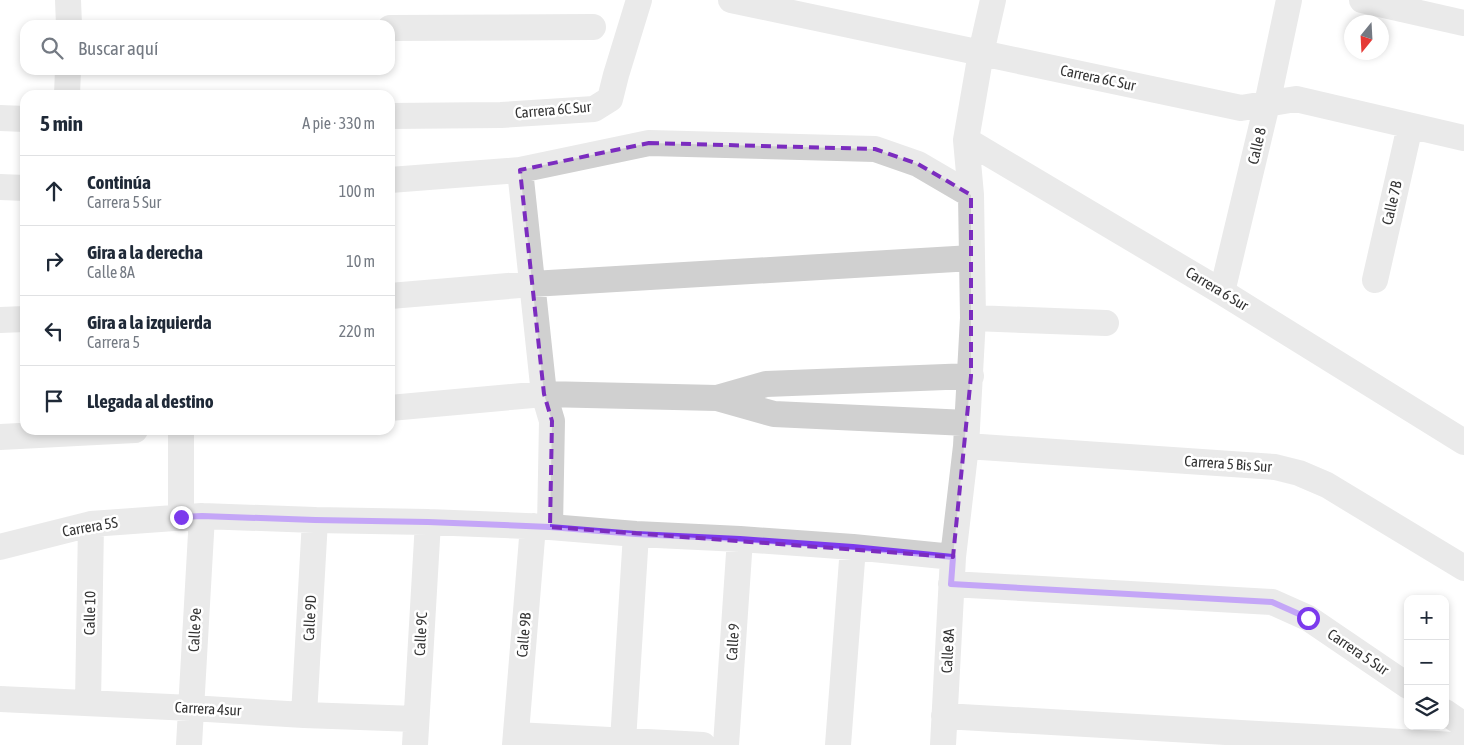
<!DOCTYPE html>
<html lang="es">
<meta charset="utf-8">
<style>
:root{--surface:#fff;--page:#f6f6f7;--text:#1f2937;--muted:#747a83;--line:#e0e1e3}
body{margin:0;font-family:"Asap Condensed",sans-serif;background:var(--page);color:var(--text)}
.controls{position:absolute;right:15px;bottom:15px;display:grid;overflow:hidden;border-radius:10px;box-shadow:0 2px 8px #0003}
.controls button{width:45px;height:45px;display:grid;place-items:center;padding:0;border:0;border-bottom:1px solid var(--line);background:var(--surface);color:var(--text);font:25px sans-serif}
.compass{position:absolute;left:1344px;top:15px;width:45px;height:45px;border-radius:50%;background:var(--surface);box-shadow:0 2px 8px #0003;rotate:198deg}
.stop{position:absolute;width:15px;height:15px;margin:-11px;border:4px solid #7c3aed;border-radius:50%;background:#fff}
.stop.end{background:#7c3aed;border-color:#fff;box-shadow:0 1px 5px #0008}
.list{margin:0;padding:0;list-style:none}
h2{display:flex;justify-content:space-between;align-items:center;height:65px;margin:0;padding:0 20px;font-size:21px}
h2 small{font-size:16px;font-weight:400;color:var(--muted)}
.list li{display:grid;grid-template-columns:32px 1fr auto;gap:15px;align-items:center;box-sizing:border-box;height:70px;padding:0 20px;border-top:1px solid var(--line)}
.list b{display:block;font-size:19px;white-space:nowrap}
.list p{margin:0;font-size:16px;white-space:nowrap;color:var(--muted)}
.list em{font-size:16px;font-style:normal;color:var(--muted)}
.icon{flex:none;width:28px;height:28px;fill:none;stroke:currentColor;stroke-width:2;stroke-linecap:round;stroke-linejoin:round}
.map{position:relative;flex:none;width:1464px;height:745px;overflow:hidden}
.search{position:absolute;background:var(--surface);box-shadow:0 2px 8px #0003;left:20px;top:20px;width:375px;height:55px;display:flex;align-items:center;gap:12px;box-sizing:border-box;padding:0 18px;border-radius:15px;color:var(--muted);font-size:19px}
.panel{position:absolute;background:var(--surface);box-shadow:0 2px 8px #0003;left:20px;top:90px;width:375px;height:345px;border-radius:15px}
.map>svg:first-child{display:block}
.lines{fill:none;stroke-linecap:round;stroke-linejoin:round}
.minor{stroke:#d0d0d0;stroke-width:26}
.route{stroke:#7c3aed;stroke-width:6}
.marked{fill:none;stroke:#7b2cbf;stroke-width:4;stroke-dasharray:10 6;stroke-linejoin:round}
.labels{text-anchor:middle;stroke-width:5;stroke-linejoin:round;paint-order:stroke}
.street-label{font-size:15px;fill:#333;stroke:#fff}
</style>
<div class="map">
<svg width="1464" height="745" viewBox="0 0 1464 745">
<rect width="100%" height="100%" fill="#fff"/>
<g class="lines">
<path class="minor" d="M68,0l1,25
M731,0l510,108 55,-9 168,39
M1362,0l102,23
M390,28l203,-1
M67,95l1,-25
M390,116l111,-1 93,-6 16,-10 6,-24 23,-75
M0,118l25,1
M966,140l256,152 242,150
M520,170l24,224 8,27 -2,106
M390,180l130,-10 129,-27 226,6 43,15 53,31
M0,187l25,1
M1375,280l35,-154
M1222,292l45,-188 22,-104
M390,296l142,-12 440,-26
M973,318l133,5
M0,320l25,-1
M717,398l57,16 193,9
M390,408l154,-14 173,4 49,-14 205,-8
M0,437l135,-7
M966,446l309,21 24,6 28,12 137,83
M181,517v-87
M0,547l91,-23 111,-8 113,4 113,2 122,5 86,7 104,5 113,8 100,10
M951,584l321,18 36,16 100,68
M0,699l191,9 113,7 112,4
M88,703l3,-179
M1445,712l19,13
M304,715l11,-195
M944,716l510,29
M516,735l187,10
M623,741l13,-207
M189,745l13,-229
M415,745l13,-223
M515,745l18,-219
M726,745l14,-206
M838,745l15,-198
M943,745l10,-188 13,-111 7,-128 -2,-123 -5,-55 15,-87 12,-53"/>
</g>
<g class="lines">
<path class="route" d="M181,517l21,-1 113,4 113,2 122,5 86,7 104,5 113,8 100,10 -2,27 321,18 36,16"/>
</g>
<path d="M0 0H1464V745H0ZM649,143l226,6 43,15 53,31v181l-18,181 -403,-30 2,-106 -8,-27 -24,-224z" fill="#fff" fill-opacity=".55" fill-rule="evenodd"/>
<path class="marked" d="M649,143l226,6 43,15 53,31v181l-18,181 -403,-30 2,-106 -8,-27 -24,-224z"/>
<g class="labels">
<g class="street-label">
<text transform="translate(1098 78) rotate(12)" y="5">Carrera 6C Sur</text>
<text transform="translate(553 110) rotate(-5)" y="5">Carrera 6C Sur</text>
<text transform="translate(1257 146) rotate(-77)" y="5">Calle 8</text>
<text transform="translate(1392 203) rotate(-77)" y="5">Calle 7B</text>
<text transform="translate(1217 289) rotate(31)" y="5">Carrera 6 Sur</text>
<text transform="translate(1228 464) rotate(4)" y="5">Carrera 5 Bis Sur</text>
<text transform="translate(90 527) rotate(-10)" y="5">Carrera 5S</text>
<text transform="translate(90 613) rotate(-89)" y="5">Calle 10</text>
<text transform="translate(310 618) rotate(-87)" y="5">Calle 9D</text>
<text transform="translate(195 630) rotate(-87)" y="5">Calle 9e</text>
<text transform="translate(421 634) rotate(-87)" y="5">Calle 9C</text>
<text transform="translate(524 635) rotate(-85)" y="5">Calle 9B</text>
<text transform="translate(733 642) rotate(-86)" y="5">Calle 9</text>
<text transform="translate(948 651) rotate(-87)" y="5">Calle 8A</text>
<text transform="translate(1358 652) rotate(34)" y="5">Carrera 5 Sur</text>
<text transform="translate(208 709) rotate(3)" y="5">Carrera 4sur</text>
</g>
</g>
</svg>
<div class="controls">
<button>+</button>
<button>−</button>
<button><svg class="icon" aria-label="layers" viewBox="0 0 24 24"><path d="M12 4l9 5-9 5-9-5zM3 14l9 5 9-5"/></svg></button>
</div>
<svg class="compass" viewBox="-18 -18 36 36"><path d="M0-13l5 13h-10z" fill="#e53935"/><path d="M0 13l5-13h-10z" fill="#747a83"/></svg>
<div class="stop" style="left:1308px;top:618px"></div>
<div class="stop end" style="left:181px;top:517px"></div>
<div class="search"><svg class="icon" aria-label="search" viewBox="0 0 24 24"><circle cx="10" cy="10" r="6"/><path d="M15 15l6 6"/></svg>Buscar aquí</div>
<section class="panel">
<h2>5 min<small>A pie · 330 m</small></h2>
<ul class="list">
<li><svg class="icon" aria-label="ahead" viewBox="0 0 24 24"><path d="M12 20V5M6 11l6-6 6 6"/></svg><div><b>Continúa</b><p>Carrera 5 Sur</p></div><em>100 m</em></li>
<li><svg class="icon" aria-label="right" viewBox="0 0 24 24"><path d="M7 20v-9h11M14 6l5 5-5 5"/></svg><div><b>Gira a la derecha</b><p>Calle 8A</p></div><em>10 m</em></li>
<li><svg class="icon" aria-label="left" viewBox="0 0 24 24"><path d="M17 20v-9H6M10 6l-5 5 5 5"/></svg><div><b>Gira a la izquierda</b><p>Carrera 5</p></div><em>220 m</em></li>
<li><svg class="icon" aria-label="arrive" viewBox="0 0 24 24"><path d="M6 21V4h12l-3 4 3 4H6"/></svg><div><b>Llegada al destino</b></div></li>
</ul>
</section>
</div>
